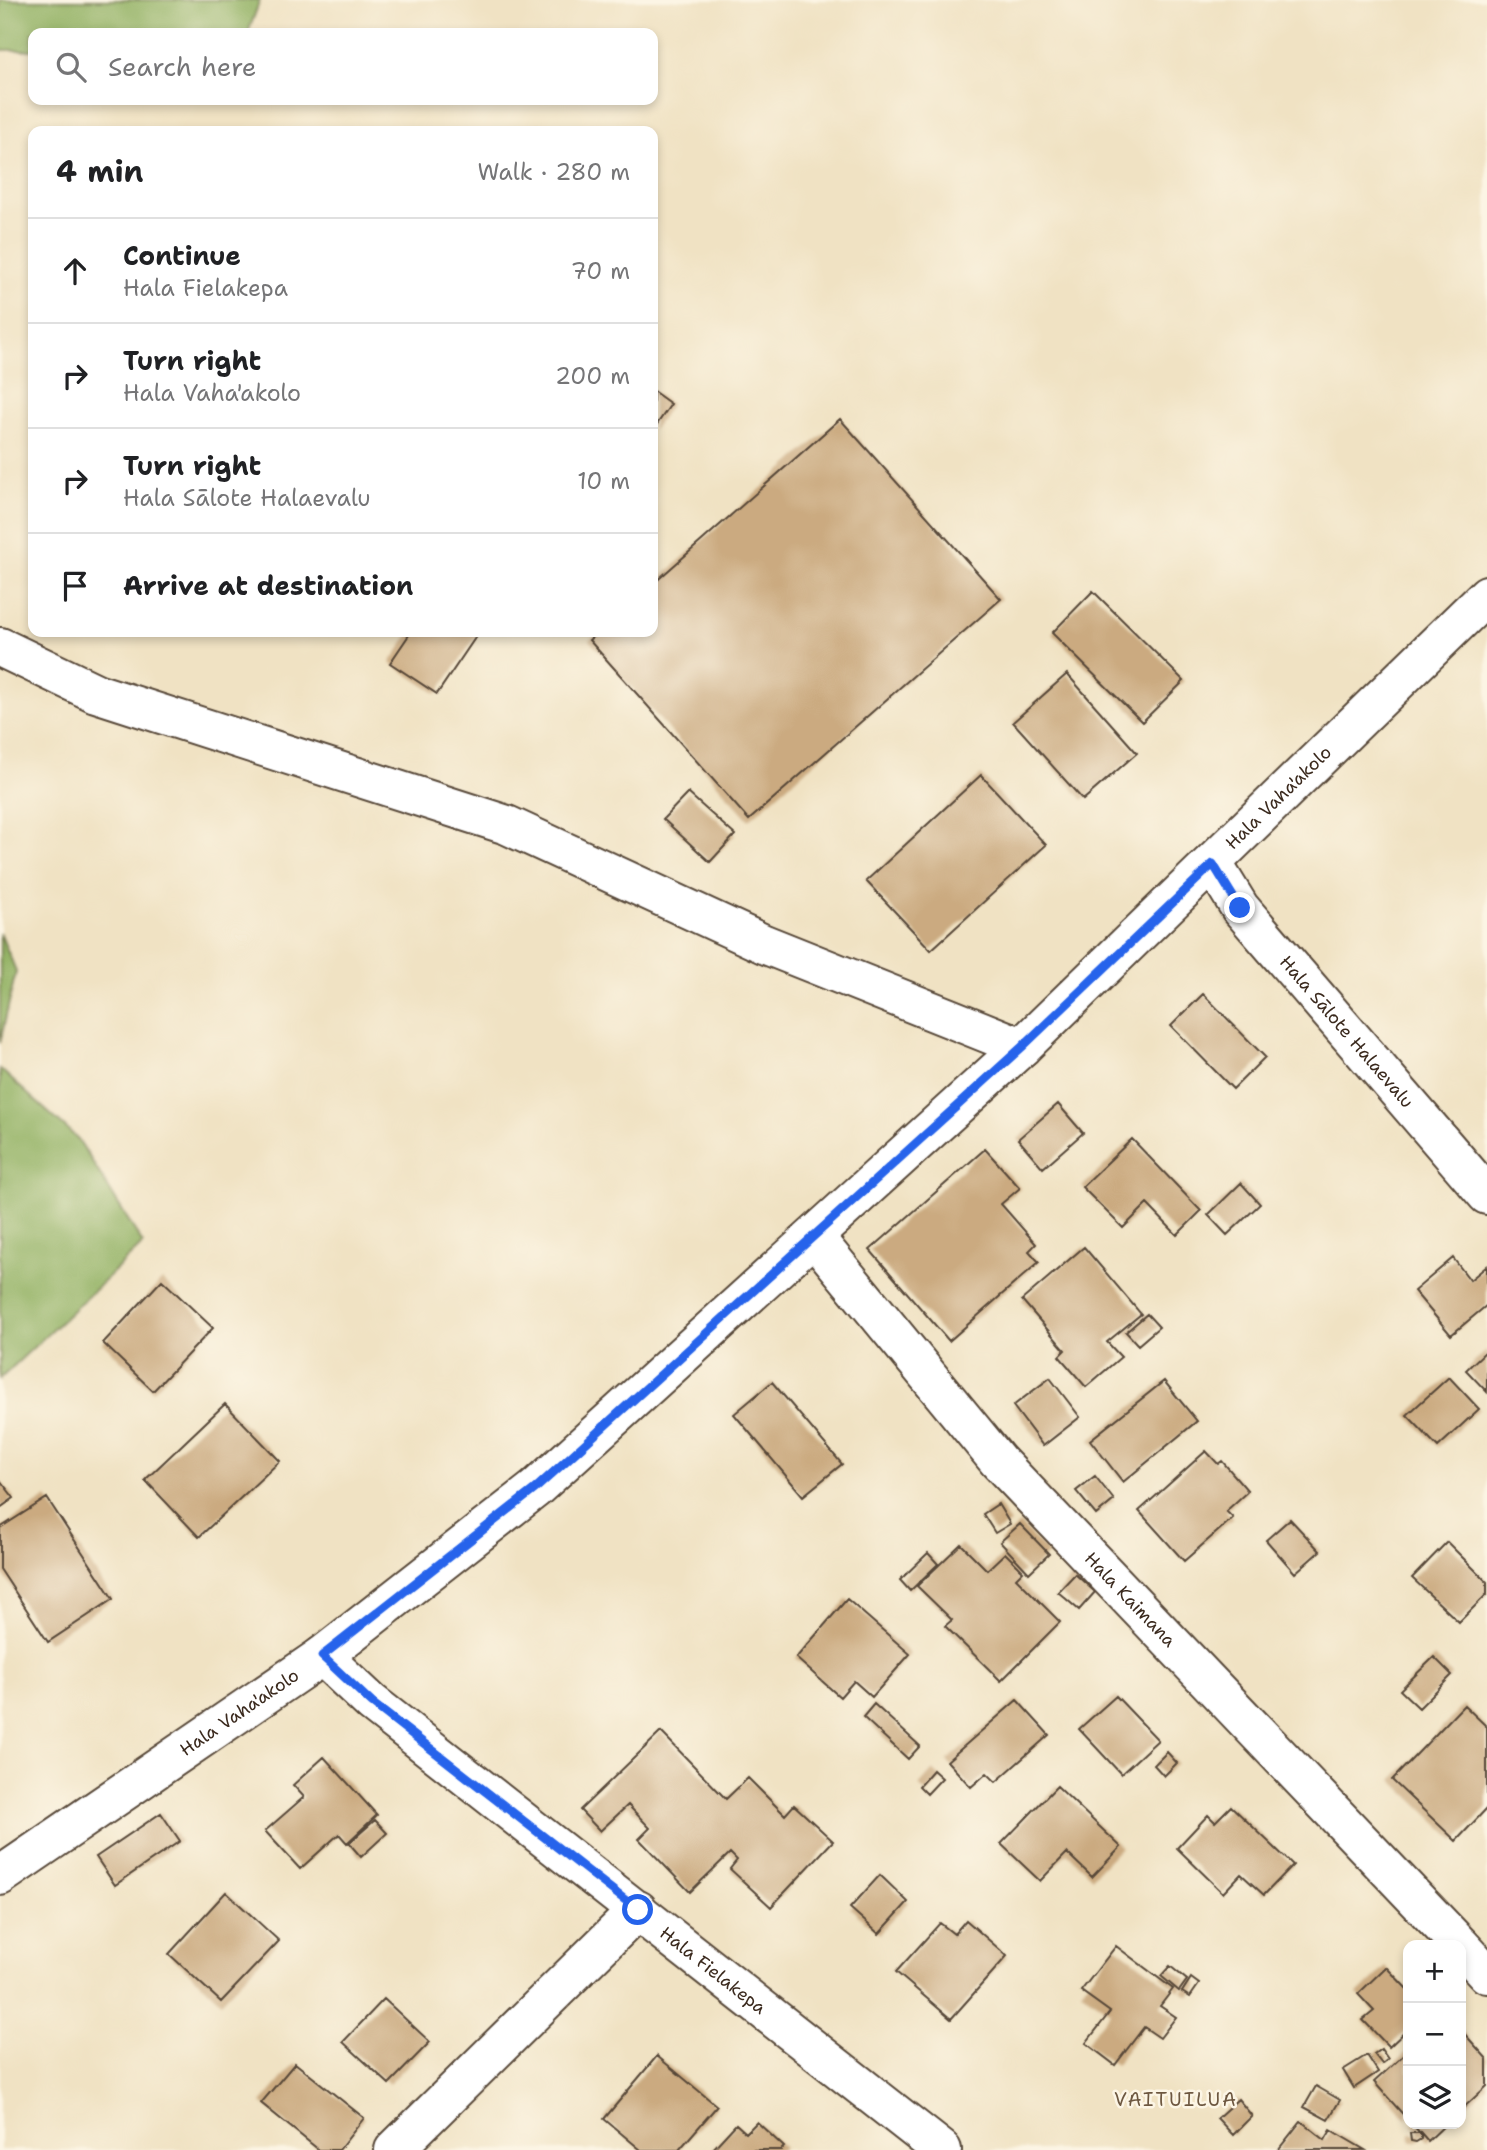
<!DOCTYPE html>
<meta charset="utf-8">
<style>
:root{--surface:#fff;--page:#f6f6f6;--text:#202124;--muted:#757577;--line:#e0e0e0}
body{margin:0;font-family:"Shantell Sans",sans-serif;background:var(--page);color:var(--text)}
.controls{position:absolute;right:21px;bottom:21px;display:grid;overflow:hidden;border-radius:14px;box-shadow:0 4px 10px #0003}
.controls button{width:63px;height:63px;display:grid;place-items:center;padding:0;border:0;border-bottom:2px solid var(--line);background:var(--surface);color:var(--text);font:35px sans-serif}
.stop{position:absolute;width:21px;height:21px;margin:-16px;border:5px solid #2563eb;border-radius:50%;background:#fff}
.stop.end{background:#2563eb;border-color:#fff;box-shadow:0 2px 7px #0008}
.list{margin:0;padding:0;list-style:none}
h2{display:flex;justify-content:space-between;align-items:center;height:91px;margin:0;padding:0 28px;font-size:30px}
h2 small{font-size:23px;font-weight:400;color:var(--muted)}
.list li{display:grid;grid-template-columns:46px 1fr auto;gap:21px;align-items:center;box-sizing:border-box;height:105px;padding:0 28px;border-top:2px solid var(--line)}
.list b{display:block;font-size:26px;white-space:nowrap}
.list p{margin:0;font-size:23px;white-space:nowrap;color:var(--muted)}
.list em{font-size:23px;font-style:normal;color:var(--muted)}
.icon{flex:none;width:38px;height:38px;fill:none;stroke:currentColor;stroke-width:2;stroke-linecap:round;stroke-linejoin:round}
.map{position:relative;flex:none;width:1487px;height:2150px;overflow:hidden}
.search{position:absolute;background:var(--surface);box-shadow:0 4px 10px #0003;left:28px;top:28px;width:630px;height:77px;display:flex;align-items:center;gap:18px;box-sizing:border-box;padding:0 24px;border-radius:14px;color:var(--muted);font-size:26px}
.panel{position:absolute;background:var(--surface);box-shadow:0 4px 10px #0003;left:28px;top:126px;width:630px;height:511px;border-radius:14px}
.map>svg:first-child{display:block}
.forest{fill:#94b366;stroke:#686e42;stroke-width:2}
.building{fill:#cbaa80}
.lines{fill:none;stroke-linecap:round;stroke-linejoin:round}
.minor-casing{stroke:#564637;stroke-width:42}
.tertiary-casing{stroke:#564637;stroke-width:42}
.secondary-casing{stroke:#564637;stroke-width:42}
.minor{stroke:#fff;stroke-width:38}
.tertiary{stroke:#fff;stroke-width:38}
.secondary{stroke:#fff;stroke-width:38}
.route{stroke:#2563eb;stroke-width:9}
.labels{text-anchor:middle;stroke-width:5;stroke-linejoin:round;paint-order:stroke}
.street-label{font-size:18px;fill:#3b2a1e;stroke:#fcf5e5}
.neighbourhood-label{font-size:19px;letter-spacing:2px;fill:#6d5740;stroke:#fcf5e5}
</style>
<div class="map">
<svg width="1487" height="2150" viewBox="0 0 1487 2150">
<rect width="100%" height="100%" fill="#fcf5e5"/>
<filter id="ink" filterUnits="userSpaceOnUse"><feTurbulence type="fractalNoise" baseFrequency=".0143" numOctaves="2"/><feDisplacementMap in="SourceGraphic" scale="14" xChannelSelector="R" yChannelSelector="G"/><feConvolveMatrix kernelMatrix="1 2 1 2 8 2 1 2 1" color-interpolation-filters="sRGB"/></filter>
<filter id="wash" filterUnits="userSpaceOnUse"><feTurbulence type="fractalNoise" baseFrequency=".00686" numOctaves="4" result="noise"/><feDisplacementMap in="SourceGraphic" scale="28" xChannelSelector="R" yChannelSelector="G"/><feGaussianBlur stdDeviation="1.57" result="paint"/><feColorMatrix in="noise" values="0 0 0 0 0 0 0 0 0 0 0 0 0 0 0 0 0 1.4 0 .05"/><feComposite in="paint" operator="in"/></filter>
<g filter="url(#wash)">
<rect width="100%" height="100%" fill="#f0e2c3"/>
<path class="forest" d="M0,0h260l-12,33h-215v17h-33z
M0,933l16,38 -16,72z
M0,1069l78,70 65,105 -143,135z"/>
<g id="blocks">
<path class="building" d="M653,391l18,13 -18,26z
M840,419l161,180 -252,221 -160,-180 9,-8h55v-48z
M1093,591l91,90 -42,41 -90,-89z
M411,632h68l-42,62 -47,-31z
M1067,674l70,79 -54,47 -70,-78z
M981,775l65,70 -115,105 -65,-69z
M688,793l47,42 -25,27 -47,-43z
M1203,994l62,63 -32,32 -62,-63z
M1058,1104l25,29 -40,35 -25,-29z
M1132,1139l69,72 -24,24 -30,-31 -24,24 -41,-41z
M985,1149l35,39 -19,16 35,40 -7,7 10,11 -90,79 -79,-91z
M1241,1183l19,21 -33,31 -19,-20z
M1084,1247l57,67 -34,28 14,15 -35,30 -27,-31 6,-6 -43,-50z
M1453,1258l17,22 17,-14v39l-36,30 -37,-44z
M162,1280l51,48 -60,63 -50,-48z
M1147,1314l12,13 -21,18 -12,-13z
M1487,1350v42l-21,-22z
M1449,1377l30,32 -41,38 -31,-32z
M1050,1378l30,39 -37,29 -30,-40z
M1164,1381l33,40 -74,61 -33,-42z
M772,1382l70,82 -39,32 -69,-82z
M225,1404l55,57 -81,76 -54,-57z
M1206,1451l12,13 4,-3 26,30 -22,20 7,7 -49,43 -45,-50z
M1095,1476l19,24 -18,15 -20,-24z
M0,1480l14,18 -14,10z
M47,1498l66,101 -65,43 -48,-73v-41z
M998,1504l12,20 -15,9 -12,-19z
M1290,1519l30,32 -25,22 -29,-33z
M1020,1524l29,30 -20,19 -29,-31z
M1447,1542l40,40v12l-28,28 -47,-44z
M961,1544l26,26 18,-17 18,18 -7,7 44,44 -59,59 -56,-55 7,-6 -35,-34z
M928,1553l10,11 -28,27 -10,-11z
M1075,1574l20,18 -16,18 -21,-18z
M847,1599l63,55 -38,43 -18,-16 -14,16 -44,-39z
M1434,1657l18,18 -33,33 -19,-18z
M1116,1696l42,44 -37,34 -42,-45z
M1017,1700l32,35 -53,47 -9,-9 -16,14 -24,-26z
M874,1704l46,42 -12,13 -45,-42z
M1464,1705l23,22v81l-31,33 -64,-61z
M661,1732l65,67 22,-21 37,37 9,-10 39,36 -62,66 -41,-38 7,-9 -7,-7 -40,39 -51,-53 11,-11 -22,-23 -28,26 -20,-21z
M1167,1752l10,11 -13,13 -10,-11z
M324,1757l53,58 -30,28 -8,-9 -39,35 -35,-38 39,-34 -11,-12z
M933,1770l9,8 -15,16 -8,-8z
M1057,1786l64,61 -29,30 -25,-24 -27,28 -39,-37z
M1231,1806l62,59 -29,30 -23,-21 -18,19 -46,-45 31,-33 7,7z
M161,1813l19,28 -65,44 -19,-28z
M375,1820l12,13 -26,24 -12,-14z
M880,1875l28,27 -29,32 -29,-26z
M226,1892l53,49 -58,61 -52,-48z
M966,1920l41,36 -56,63 -55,-47 44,-49 14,11z
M1116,1946l57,43 -13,17 16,11 -16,21 -16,-11 -29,38 -29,-22 24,-31 -29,-21z
M1170,1966l17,14 -8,11 -18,-15z
M1386,1967l22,23v39l-19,18 -26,-27 11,-9 -16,-17z
M1191,1978l8,6 -9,13 -8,-5z
M384,1999l46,43 -41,42 -46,-42z
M1461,2030l26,29v27l-26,24z
M1381,2049l7,10 -6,5 -8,-10z
M1408,2051v69l-34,-38z
M1367,2055l11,17 -24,16 -11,-18z
M657,2056l60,50 -38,44h-38l-37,-31z
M295,2063l69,55 -25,32h-20l-58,-47z
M1316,2086l24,14 -12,20 -24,-13z
M1238,2099l14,17 -19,19 -16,-17z
M1301,2121l24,19 6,-10 34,20h-87z
M757,2122l27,25 -3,3h-69l24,-26 10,9z
M1412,2124h34l-18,17 -7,-8v6l-5,3 -5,-1 -1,-8h10z"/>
</g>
</g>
<g filter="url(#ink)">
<use href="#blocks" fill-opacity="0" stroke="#564637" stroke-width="2"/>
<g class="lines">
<g class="minor-casing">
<g id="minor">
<path d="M0,647l96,46 411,132 257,119 258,103"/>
<path id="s1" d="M1213,864l27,44 247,287"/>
<path id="s2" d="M815,1238l183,223 462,484"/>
<path d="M1461,1946l26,28"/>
<path d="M394,2150l244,-240"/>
</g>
</g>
<g class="tertiary-casing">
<g id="tertiary">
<path id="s3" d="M322,1656l50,47 570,447"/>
</g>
</g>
<g class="secondary-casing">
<g id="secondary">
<path id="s4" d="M0,1876l322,-220 213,-167 487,-442 465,-452"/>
</g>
</g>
<use href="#minor" class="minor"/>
<use href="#tertiary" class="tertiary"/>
<use href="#secondary" class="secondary"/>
</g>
</g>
<g class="lines" filter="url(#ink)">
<path class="route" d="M638,1910l-266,-207 -50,-47 213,-167 487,-442 191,-183 27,44"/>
</g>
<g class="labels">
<g class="street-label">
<text dy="6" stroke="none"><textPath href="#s4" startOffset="1676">Hala Vaha'akolo</textPath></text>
<text dy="6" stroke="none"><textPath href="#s1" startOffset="215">Hala Sālote Halaevalu</textPath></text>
<text dy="6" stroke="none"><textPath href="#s2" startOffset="480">Hala Kaimana</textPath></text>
<text dy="6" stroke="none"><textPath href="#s4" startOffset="290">Hala Vaha'akolo</textPath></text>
<text dy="6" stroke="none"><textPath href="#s3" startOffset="502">Hala Fielakepa</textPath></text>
</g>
<g class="neighbourhood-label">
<text x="1176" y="2106">VAITUILUA</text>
</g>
</g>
</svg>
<div class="controls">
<button>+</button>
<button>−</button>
<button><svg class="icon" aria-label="layers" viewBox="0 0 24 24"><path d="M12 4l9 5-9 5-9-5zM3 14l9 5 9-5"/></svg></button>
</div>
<div class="stop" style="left:638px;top:1910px"></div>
<div class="stop end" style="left:1240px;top:908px"></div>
<div class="search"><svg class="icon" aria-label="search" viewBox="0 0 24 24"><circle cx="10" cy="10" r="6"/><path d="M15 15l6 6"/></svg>Search here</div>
<section class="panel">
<h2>4 min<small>Walk · 280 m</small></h2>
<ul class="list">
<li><svg class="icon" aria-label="ahead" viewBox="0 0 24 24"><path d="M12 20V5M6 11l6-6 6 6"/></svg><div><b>Continue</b><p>Hala Fielakepa</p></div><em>70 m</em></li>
<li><svg class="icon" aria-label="right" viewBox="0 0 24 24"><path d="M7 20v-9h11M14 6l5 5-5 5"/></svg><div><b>Turn right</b><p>Hala Vaha'akolo</p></div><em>200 m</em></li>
<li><svg class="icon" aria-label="right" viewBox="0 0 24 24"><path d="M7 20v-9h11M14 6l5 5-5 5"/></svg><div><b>Turn right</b><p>Hala Sālote Halaevalu</p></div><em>10 m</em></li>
<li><svg class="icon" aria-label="arrive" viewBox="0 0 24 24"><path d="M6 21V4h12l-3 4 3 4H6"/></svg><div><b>Arrive at destination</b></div></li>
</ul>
</section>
</div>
